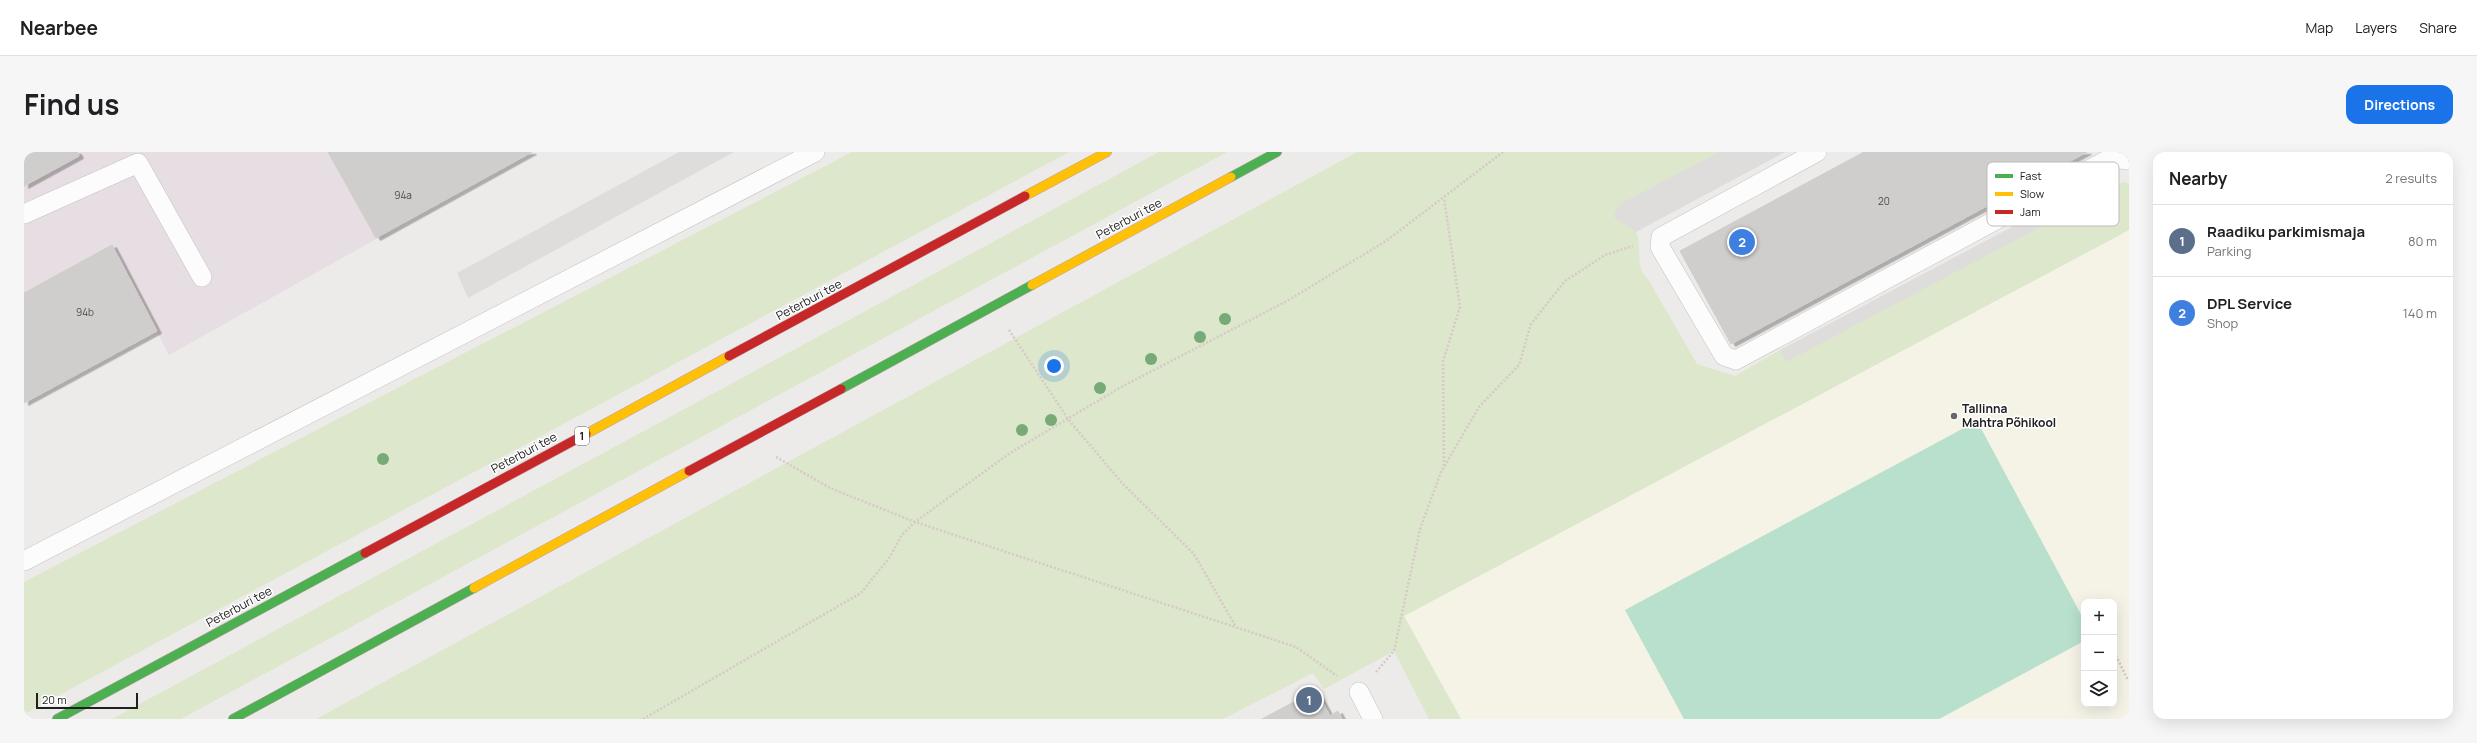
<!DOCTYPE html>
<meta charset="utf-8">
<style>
:root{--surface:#fff;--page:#f6f6f6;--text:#202124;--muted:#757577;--line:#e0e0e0;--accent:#1a73e8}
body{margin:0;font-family:Manrope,sans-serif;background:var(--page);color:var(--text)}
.controls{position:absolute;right:12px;bottom:12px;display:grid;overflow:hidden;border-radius:8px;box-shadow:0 4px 16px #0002}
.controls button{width:36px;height:36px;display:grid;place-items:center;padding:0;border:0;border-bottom:1px solid var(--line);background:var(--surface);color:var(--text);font:20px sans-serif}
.scale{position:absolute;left:12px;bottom:10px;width:102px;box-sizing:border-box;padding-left:4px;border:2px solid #202020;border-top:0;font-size:11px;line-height:14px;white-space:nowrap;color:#202020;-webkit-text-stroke:3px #fff;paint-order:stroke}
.you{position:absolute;left:1030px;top:214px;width:14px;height:14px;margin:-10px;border:3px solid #fff;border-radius:50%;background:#1a73e8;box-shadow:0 0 0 6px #1a73e833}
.badge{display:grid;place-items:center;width:26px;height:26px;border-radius:50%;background:var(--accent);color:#fff;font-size:13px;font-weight:700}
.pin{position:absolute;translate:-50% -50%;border:2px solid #fff;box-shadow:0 1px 4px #0006}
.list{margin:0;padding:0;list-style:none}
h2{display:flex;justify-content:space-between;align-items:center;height:52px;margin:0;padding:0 16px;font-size:17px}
h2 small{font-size:13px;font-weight:400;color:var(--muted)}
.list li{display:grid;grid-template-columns:26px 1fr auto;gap:12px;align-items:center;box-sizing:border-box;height:72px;padding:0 16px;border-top:1px solid var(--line)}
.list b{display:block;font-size:15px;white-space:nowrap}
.list p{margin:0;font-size:13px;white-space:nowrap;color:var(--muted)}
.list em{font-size:13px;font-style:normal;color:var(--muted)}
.icon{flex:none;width:22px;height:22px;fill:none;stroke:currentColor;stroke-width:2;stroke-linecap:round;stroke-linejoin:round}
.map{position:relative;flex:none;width:2105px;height:567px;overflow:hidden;border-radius:12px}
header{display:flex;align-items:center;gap:24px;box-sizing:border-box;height:56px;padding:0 20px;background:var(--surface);border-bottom:1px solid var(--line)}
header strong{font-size:19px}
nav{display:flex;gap:22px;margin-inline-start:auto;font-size:14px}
.intro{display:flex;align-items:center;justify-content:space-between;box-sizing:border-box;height:96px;padding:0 24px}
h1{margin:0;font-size:28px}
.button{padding:10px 18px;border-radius:12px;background:var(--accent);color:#fff;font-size:14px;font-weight:700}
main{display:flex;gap:24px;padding:0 24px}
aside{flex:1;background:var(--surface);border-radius:12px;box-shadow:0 4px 16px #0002}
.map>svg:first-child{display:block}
.industrial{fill:#e6dee3}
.education{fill:#f5f3e6;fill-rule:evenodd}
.grass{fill:#dce7cb}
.pitch{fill:#b8e0cc}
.parking{fill:#dedddc}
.building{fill:#d0cecc;stroke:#d0cdcb;filter:url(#shadow)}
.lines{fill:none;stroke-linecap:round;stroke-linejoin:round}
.lane-casing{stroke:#c3c2c1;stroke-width:20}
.fast-casing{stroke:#c0a2ae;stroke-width:10}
.slow-casing{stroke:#c0a2ae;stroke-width:10}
.jam-casing{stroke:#c0a2ae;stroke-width:10}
.path{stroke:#d6c9c8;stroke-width:2.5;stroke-dasharray:2 2;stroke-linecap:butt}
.lane{stroke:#fcfcfc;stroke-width:19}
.fast{stroke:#4caf50;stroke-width:9}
.slow{stroke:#ffc107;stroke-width:9}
.jam{stroke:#c62828;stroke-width:9}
.tree{fill:#77aa76}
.poi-dot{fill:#686766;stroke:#fff;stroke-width:1.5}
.labels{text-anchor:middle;stroke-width:3;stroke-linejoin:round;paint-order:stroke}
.number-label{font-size:10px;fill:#4c4c4b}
.shield{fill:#fff;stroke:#636363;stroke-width:1}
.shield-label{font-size:11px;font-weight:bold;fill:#202020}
.street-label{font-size:12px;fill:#202020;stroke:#fff}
.poi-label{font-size:12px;font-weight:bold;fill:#202020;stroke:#fff;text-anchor:start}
.key{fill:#fff;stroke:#bcbcbc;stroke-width:1}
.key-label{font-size:11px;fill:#202020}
</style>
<header>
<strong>Nearbee</strong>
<nav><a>Map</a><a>Layers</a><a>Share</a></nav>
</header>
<div class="intro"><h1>Find us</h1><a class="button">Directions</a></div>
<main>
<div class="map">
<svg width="2105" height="567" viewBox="0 0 2105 567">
<defs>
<filter id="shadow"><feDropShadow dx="4.5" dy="2.5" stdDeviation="0" flood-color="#0004"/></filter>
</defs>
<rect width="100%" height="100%" fill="#edebe9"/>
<path class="industrial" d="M0,0h508l-363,203 -12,-23 -133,71z"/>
<path class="education" d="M2105,78v489h-668l-57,-103zM2060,450h30v102h-30z"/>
<path class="grass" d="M828,0h217l-1045,562v-132z
M1135,0h68l-1046,567h-69z
M1333,0h362l-98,52 -8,13c6,4 17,8 22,14 9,12 -2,36 13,48l49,85 38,12 45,-26 6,11 337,-179 6,1v47l-725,386 57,103h-32l-35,-68 -70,38 -11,-16 -90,46h-907z"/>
<path class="pitch" d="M1953,269l107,199v21l-145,78h-255l-59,-109z"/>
<path class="parking" d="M655,0h55l-266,146 -11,-25z
M1695,0h66l-149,80 -23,-15 7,-13z
M2080,26l6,12 -324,172 -6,-12z"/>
<path class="building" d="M0,0h53l2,4 -55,30z
M304,0h204l-156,86z
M1840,0h223l-356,192 -51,-93z
M88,93l45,86 -133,72v-110z
M1292,538l14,26 8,-5 4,8h-80z"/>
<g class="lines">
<g class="lane-casing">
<path id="lane" d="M1793,0l-156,85 -1,10 64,109 12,4 375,-202 18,2
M0,62l114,-51 64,114
M0,409l791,-409
M1335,540l14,27"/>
</g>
<g class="fast-casing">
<path id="fast" d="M1207,25l46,-25
M817,237l191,-104
M33,567l308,-166
M209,567l241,-131"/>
</g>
<g class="slow-casing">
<path id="slow" d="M1001,44l82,-44
M1008,133l199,-108
M562,282l143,-78
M450,436l215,-117"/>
</g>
<g class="jam-casing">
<path id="jam" d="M705,204l296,-160
M665,319l152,-82
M341,401l221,-119"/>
</g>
<path class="path" d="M985,178l59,89 54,64 72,71 42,73
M752,305l54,31 85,34 381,125 41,29
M1420,314l-1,-105 17,-54 -16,-109
M2090,500l14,28
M1352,520l18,-21 26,-122 21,-57 38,-65 40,-42 12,-41 34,-43 40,-26 28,-9
M619,567l218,-126 29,-36 11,-21 14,-14 95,-69 113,-67 164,-85 99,-60 117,-89"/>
<use href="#lane" class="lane"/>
<use href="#fast" class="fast"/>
<use href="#slow" class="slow"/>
<use href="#jam" class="jam"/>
</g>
<g class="tree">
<circle cx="1201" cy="167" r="6"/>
<circle cx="1176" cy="185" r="6"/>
<circle cx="1127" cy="207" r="6"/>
<circle cx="1076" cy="236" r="6"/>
<circle cx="1027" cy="268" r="6"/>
<circle cx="998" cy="278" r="6"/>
<circle cx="359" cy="307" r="6"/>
</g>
<circle class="poi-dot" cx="1930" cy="264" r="4"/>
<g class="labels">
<g class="number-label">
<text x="379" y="47">94a</text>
<text x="1860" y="53">20</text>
<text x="61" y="164">94b</text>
</g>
<rect class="shield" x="551" y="275" width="14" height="18" rx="3"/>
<g class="shield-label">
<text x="558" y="288">1</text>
</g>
<g class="street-label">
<text transform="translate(1105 67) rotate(-28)" y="4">Peterburi tee</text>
<text transform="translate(785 148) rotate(-28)" y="4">Peterburi tee</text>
<text transform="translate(500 301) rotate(-28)" y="4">Peterburi tee</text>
<text transform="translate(215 455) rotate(-28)" y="4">Peterburi tee</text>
</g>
<g class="poi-label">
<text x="1938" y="261">Tallinna<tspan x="1938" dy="14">Mahtra Põhikool</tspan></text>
</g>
</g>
<rect x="1963" y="10" width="132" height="64" rx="6" class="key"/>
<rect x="1971" y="22" width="18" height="4" fill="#4caf50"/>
<rect x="1971" y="40" width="18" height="4" fill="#ffc107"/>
<rect x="1971" y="58" width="18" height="4" fill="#c62828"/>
<g class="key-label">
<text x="1996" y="28">Fast</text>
<text x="1996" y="46">Slow</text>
<text x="1996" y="64">Jam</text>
</g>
</svg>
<div class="controls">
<button>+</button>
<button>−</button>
<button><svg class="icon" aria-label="layers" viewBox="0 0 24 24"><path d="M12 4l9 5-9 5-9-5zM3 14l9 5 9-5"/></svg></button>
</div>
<div class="scale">20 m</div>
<div class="you"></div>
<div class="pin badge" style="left:1285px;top:548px;background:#5c6f8a">1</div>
<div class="pin badge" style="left:1718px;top:90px;background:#3f7fe0">2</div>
</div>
<aside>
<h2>Nearby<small>2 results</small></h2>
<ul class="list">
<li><span class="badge" style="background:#5c6f8a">1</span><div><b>Raadiku parkimismaja</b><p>Parking</p></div><em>80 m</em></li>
<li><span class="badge" style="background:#3f7fe0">2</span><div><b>DPL Service</b><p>Shop</p></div><em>140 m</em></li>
</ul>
</aside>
</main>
